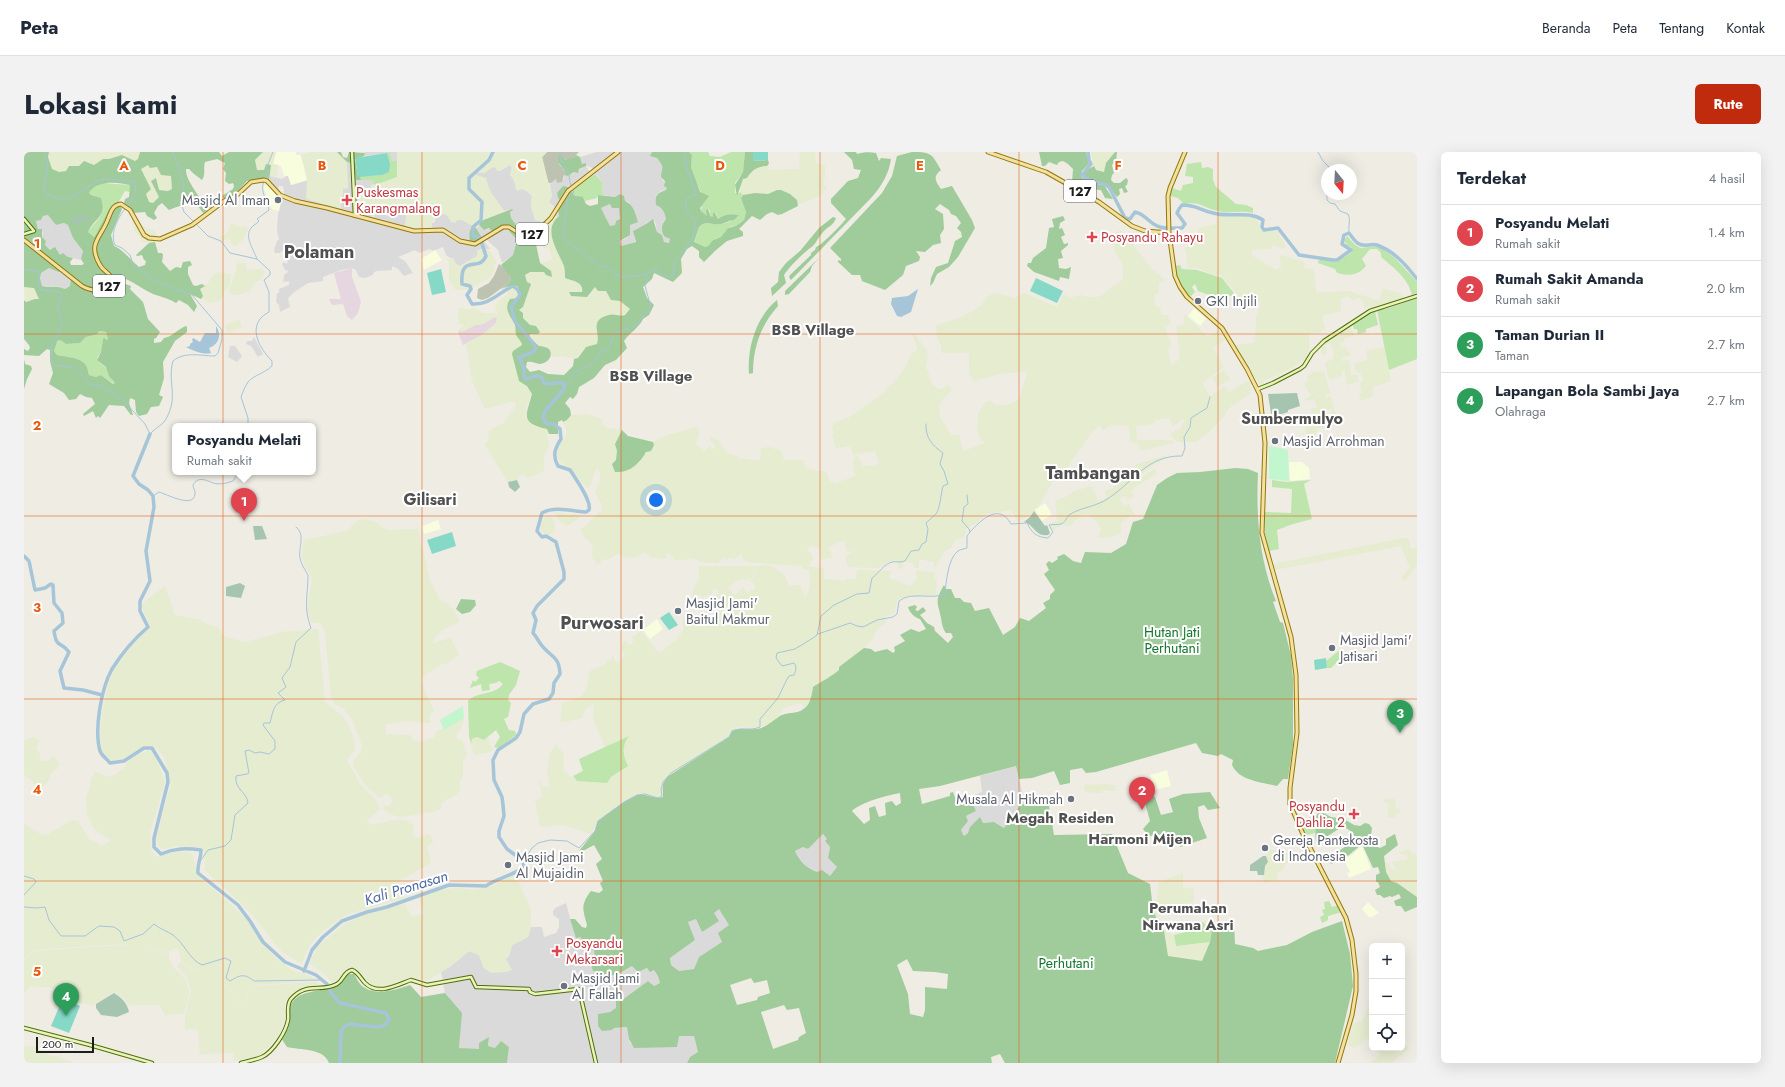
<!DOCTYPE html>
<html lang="id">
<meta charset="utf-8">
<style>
:root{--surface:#fff;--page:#f2f2f3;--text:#1f2937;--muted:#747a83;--line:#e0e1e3;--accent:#bf2b0c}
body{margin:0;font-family:Jost,sans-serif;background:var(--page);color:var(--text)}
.controls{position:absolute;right:12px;bottom:12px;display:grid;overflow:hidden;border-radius:6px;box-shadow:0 4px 16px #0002}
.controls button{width:36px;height:36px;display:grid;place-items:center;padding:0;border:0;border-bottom:1px solid var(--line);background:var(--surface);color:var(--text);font:20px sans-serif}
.compass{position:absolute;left:1297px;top:12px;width:36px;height:36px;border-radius:50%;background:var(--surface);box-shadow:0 4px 16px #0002;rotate:162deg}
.scale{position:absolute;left:12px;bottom:10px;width:58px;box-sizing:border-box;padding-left:4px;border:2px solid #1d1d1d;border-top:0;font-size:11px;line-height:14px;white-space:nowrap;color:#1d1d1d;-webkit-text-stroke:3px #fff;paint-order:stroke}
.you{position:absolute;left:632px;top:348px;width:14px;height:14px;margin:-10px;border:3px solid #fff;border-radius:50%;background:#1a73e8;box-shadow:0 0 0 6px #1a73e833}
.badge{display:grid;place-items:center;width:26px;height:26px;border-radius:50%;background:var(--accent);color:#fff;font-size:13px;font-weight:700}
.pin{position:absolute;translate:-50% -33px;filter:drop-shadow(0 1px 2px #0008)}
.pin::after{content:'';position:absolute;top:21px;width:14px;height:12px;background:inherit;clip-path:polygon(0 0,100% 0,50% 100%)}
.popup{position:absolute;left:148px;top:271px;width:144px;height:52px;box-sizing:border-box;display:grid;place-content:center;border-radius:6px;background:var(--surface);filter:drop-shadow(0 1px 3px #0005);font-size:13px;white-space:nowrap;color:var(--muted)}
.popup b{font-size:15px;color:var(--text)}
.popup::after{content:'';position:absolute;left:50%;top:100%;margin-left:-8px;border:8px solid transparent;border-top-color:var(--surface)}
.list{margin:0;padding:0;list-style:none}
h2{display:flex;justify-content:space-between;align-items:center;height:52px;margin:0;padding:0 16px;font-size:17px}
h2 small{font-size:13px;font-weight:400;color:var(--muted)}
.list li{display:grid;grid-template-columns:26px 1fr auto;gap:12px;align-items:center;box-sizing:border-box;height:56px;padding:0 16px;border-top:1px solid var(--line)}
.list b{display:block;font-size:15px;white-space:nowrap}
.list p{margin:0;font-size:13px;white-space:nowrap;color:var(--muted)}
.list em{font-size:13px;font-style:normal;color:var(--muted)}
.icon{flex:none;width:22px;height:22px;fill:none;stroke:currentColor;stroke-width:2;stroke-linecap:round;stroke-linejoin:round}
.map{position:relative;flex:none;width:1393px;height:911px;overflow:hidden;border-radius:6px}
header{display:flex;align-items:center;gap:24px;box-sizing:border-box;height:56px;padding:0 20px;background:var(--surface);border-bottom:1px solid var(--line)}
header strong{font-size:19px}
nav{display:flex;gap:22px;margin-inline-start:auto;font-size:14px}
.intro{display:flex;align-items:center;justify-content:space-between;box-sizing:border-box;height:96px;padding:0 24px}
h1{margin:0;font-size:28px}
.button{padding:10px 18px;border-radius:6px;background:var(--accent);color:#fff;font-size:14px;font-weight:700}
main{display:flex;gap:24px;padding:0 24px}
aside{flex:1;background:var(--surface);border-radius:6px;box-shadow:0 4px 16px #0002}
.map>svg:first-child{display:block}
.residential{fill:#dbdada}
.industrial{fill:#e6d6e0}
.education{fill:#f7fddd}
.construction{fill:#bec2b0}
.farmland{fill:#e5ecd0}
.grass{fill:#bee5ac}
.forest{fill:#a0cb9a;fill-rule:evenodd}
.cemetery{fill:#a6c5b0}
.park{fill:#c2f6cf}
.pitch{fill:#86d9c7}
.water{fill:#a6c5d9}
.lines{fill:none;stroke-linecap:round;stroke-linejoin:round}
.stream{stroke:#a6c5d9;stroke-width:1}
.river{stroke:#a6c5d9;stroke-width:3.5}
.secondary-casing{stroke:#526d0b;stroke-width:4.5}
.primary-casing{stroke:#8e7909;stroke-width:5}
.secondary{stroke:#e8f5ba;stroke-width:2.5}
.primary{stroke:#f6e0a0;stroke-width:3}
.grid{fill:none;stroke:#e8590c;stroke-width:1;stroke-opacity:0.55}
.worship-dot{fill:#6b7280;stroke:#fff;stroke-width:1.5}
.health-dot{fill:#e0444e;stroke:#fff;stroke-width:1.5}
.labels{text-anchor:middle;stroke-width:4;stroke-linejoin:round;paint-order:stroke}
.shield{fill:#fff;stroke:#616161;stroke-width:1}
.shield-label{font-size:13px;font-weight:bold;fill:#1d1d1d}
.health-label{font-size:14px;fill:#be3a42;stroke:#fff;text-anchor:start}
.worship-label{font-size:14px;fill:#5b616d;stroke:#fff;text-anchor:start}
.park-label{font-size:14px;fill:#12752b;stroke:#fff}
.neighbourhood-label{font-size:15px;font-weight:bold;fill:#505050;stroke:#fff}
.water-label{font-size:15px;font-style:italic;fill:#4f6ca7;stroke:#fff}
.quarter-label{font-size:16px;font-weight:bold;fill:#505050;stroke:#fff}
.district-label{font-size:18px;font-weight:bold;fill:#505050;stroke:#fff}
.grid-label{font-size:13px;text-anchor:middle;font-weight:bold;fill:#e8590c;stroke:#fff;stroke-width:4;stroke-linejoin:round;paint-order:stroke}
</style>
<header>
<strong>Peta</strong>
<nav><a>Beranda</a><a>Peta</a><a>Tentang</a><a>Kontak</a></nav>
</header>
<div class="intro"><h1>Lokasi kami</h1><a class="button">Rute</a></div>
<main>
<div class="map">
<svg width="1393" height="911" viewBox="0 0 1393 911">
<rect width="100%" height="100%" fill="#eeece3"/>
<path class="residential" d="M341,0h32v9h-5l-2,-8 -26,3z
M573,0h55l-1,3 6,3 4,4 3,7 -2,9 5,10 -1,2 -5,1 -5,4 -1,5 1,5 5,2 3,4 2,8 -3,3 7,17 -1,4 -5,-1 -2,-7 -5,-3 -2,-11 -9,2 -3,4 -9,3 1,12 -14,4 -1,-5 7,-3 3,-6 -1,-30 -4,-1 -1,-4 -4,-3 -5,3 -12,-2 -1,-13 -5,-7 -7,1 -14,10 -19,7 1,5 4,5 -4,7 1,6 -2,1 -2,-1 2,-7 -8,-7 3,-6 -2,-12 6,-5 1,3 7,-3v-4l4,1 18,-10 4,7 5,-4 -13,-5 -2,-7z
M326,9l4,2 2,17h14l4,2 -6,10 -11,2 8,19h6l3,5 1,-4 19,2 5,-2h6l1,2 26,7h2l3,-8 8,-1 10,6h7l9,4 1,2 -2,3 12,9 -6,-10 4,-2 4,4 24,-5 1,6 8,9 -4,15 -11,8 -4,-13 -12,-11 -2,2 6,8h-9l-4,2v5l-17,10 -4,-2 -3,-6h-3l-4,-3 -3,-8 -10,4 -3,-2 -11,4 -4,-3 -17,7 7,4 8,12 -9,3 -6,-7 -6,-3v4l-15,1 -3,1 -1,3 -8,3 -6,-1 -3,-7 -4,-2 -11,2 -18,7v4l-15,2 -15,10 -5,5 2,9 -10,5 -1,-7 -3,-3 1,-8 2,-2v-3l10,-4v-4l-6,1 1,-7 5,-4 -4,-1 -3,-6 2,-2 3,2 1,-5 -3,-2 -3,-7 -2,3h-5l-1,-3 3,-9 2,-1 -2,-10 1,-16 4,-16 2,1 1,-2 -2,-11h-4l-1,6 -2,1 -9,-9 1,-3 2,-5 12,3 6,-4 4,10 16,-5 -2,18 20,7 16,-5 1,-12 5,-1 -2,-21 1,-4z
M486,13l2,3 -2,7 3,3 4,13 4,-2 6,2 5,5 -1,6 6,19 8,-1 4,3 -7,7 -10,5 -2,5h-3l-16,-22 -1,-6 2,-3 -8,2 -14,-20 -14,-16 1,-3 5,1 11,-7 8,4z
M586,52l5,4h4l2,6 -1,5 -5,3v3l-5,1 -9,-18z
M25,63l7,10 8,-2 4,2 5,13 10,13 -2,9 -13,-3 -3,-3 -5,1 -3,-3v-3l-7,1 -3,-2 -2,-3 1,-4 -4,-4 1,-4 -2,-4h-3l-2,-8 5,-1 2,-4z
M25,116l13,1 9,7 -1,10 -5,3 -7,-3 -9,1 -7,-1 -2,-9 1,-4z
M230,185l9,17 -5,3 -7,-11 -5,-2 1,-3h5z
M206,194h5l7,10 -5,6 -9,-5z
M992,614l9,38h-4l-17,24 -10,-6 -11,1 -19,13 -3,-6 7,-9 -2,-5 10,-5 -6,-14 12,-5 -2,-16z
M799,682l5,5 -3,2 5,6 -2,11 9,9 -7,9 -20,-6 -10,-9 -5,-10 8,-4 5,2z
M542,751l7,26 8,8 1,8 12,5 1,9 9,13 16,2 12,-8 22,4 4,6 2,7 -6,3 -6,-5 -26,19 -5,8 -7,4 -12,2 16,14 14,-1 2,17 49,-8h15l4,16 -8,5 -3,6h-180l2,-16 -8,-6 -6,7 -7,-2 1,-8 -10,12 -20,-2 1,-16 -8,-30 -7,-9 -4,-21 10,-6 18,-15 10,4 5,13 27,2 -6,-11 4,-3 3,-11 16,-8 3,-10h11l2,10 12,-4 3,-6v-8l-6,-4v-4l2,-3z
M695,756l10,17 -7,17 -23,15 -5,12 -15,2 -8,-6 -1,-7 25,-18 -7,-18 8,-3 6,13 12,-20z"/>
<path class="industrial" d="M328,116v9l9,25 -3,11 -6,7 -5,-4 -4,-12 -11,1 -3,-6h12l-7,-26z
M471,165l2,1 -1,5 -14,12 -19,10 -5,-13 3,-2 1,2 13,-7 8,-1z"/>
<path class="education" d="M252,0h20v3h5l7,25 -17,5 -3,-9h-4l-3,-10 -8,-2z
M243,32l15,14 -3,13 -7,-2 -9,-22z
M411,98l7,10 -18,10 -3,-11z
M1170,156l12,11 -6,7 -12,-10z
M1265,310h13l7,6 1,11 -20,2z
M1021,351l7,11 -10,7 -7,-11z
M414,368l3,9 -17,5 -2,-8z
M633,467l6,10 -13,10 -7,-9z
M1143,618l4,16 -16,4 -5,-15z
M1338,694l9,23 -22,9 -2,-5 3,-1 -7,-13 9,-4z
M1344,750l11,11 -9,5 -8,-9z"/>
<path class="construction" d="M523,0h32l-7,7 -9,1 -1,-5 -3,9 6,7 -3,11 -5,1 -1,-4 -5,4h-3l-6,-26z
M475,112l7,6 5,8 -1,4 -22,16 -6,2 -5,-2 1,-9 11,-6 5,-7z"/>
<path class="farmland" d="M25,0h91l-2,7 -3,2 -13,-6 -13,4 -8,1 -6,5 -11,-4 -5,5h-10l-3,5 -7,1 -7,-3 -4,-12z
M239,0h13l-3,12 5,1 -2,13 -6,-2 -1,-4 2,-3 -5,-5 -2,6h-7l-2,-10z
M287,0h26l10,10 1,26 -5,1 -2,20 -35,-10 1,-19 -6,-25z
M373,0h150l-5,5 10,39 -3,6 4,5 4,2 -3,6 3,2 -2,3 -3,19 1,5 12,24v10l13,5 3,2 1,4v3l-11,-1 -1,1 1,3 16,2 4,-3 4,-7 2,1 2,3h7l2,5 5,4 7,1 10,8 -1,3 -8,4 -8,-2 -17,14 3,13 -2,3 -13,4 -6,10 -4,1 -12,-3 -12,1 1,-3 -4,-8h-8l-10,-9 1,-3 4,1 -4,-10 -7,-7 -4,-8 5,-5 7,-21 -4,-2 -2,-7 5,-3h14l-1,-6 -3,-3 12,-3 -3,-13 -5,1 -1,-5 -7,1 8,-8 -2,-6 7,-7 -4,-3 -3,2 -7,-2 -4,-13 1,-11 -5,-5 -6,-2 -5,1 -2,-10 -4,-5 2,-7 -1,-3 -9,3 -1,3h-4l-1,-3 -3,-1 -8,6h-8l-1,2 10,3 4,13 14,20 -3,2 -16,7 -6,5 1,1 -4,2 -14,-8h-5l-2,3 -4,-1 -4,-7 -5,-2 -5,2 -5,8v5l-14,1 -13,-2 1,-11 -1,-2h-6l-5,2 -19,-2 -2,4 -3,-5 -13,-2 1,-17 10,-2 5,-8 24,-7z
M776,0h15l1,11 9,2v13l-2,2 1,5h2v5h-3l-1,5 -24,10 -1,-5 -7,-6 -9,-4 -17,4 -11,-1 -8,3 -5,-4 -1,-6 3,-6 14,-12 13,-4v6l30,-1z
M1067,0h24l-10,13v6l-3,1 -8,-4z
M124,13l2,3 7,-1 4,8 10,1 1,13 -2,1h-12l-1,-11h-4l-2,2 8,16 -6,6 -4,-1 -3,-8 5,-5 -10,-20z
M1193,64h24l12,2 4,2 4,10 16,1 9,15 -3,3 -9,-4 -4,4 -18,1v5l22,14h4l3,-3 -1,-11 22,6 3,2 -1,5 10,2 2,23 32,-2 31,10 4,-12 17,4 5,5 -33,11 -2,-2 -5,1 -3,-8 -3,-2 -6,2 -6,-4 -6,3v12l-14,3 -5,3 3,11 -7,6 -2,-2 -7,2v20l-3,5 -27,16 -16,5 1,4 -4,1 -26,-40 18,-2 2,-2 2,-14v-9l5,-15 -7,-4 -14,-1 -18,-22 -3,-2 -5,1 -17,-7h-9l-2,-8 2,-1 -3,-11 12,-9 2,-11 17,-4z
M114,67l6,8 10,4 5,6 -4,3v2l-12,1 -3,-6 -5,-5 -3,-11z
M208,71l7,4 7,-1 2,3 -5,11 -9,7 -5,-9 -7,3 -3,-4 9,-4 2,-8z
M1097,78l31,39 13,11 -6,3v9l-1,2 -4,1 2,12h4l1,8h6l4,8 -6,4 6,17 -3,4 3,17 8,-5 1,-6 -4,-28 9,-2 -2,-11 24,23 12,-5 6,9 -12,8 11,19 -22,16 7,12 2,1 14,-10 4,6 20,-12 2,4 -1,10 -21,14 -7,11 -14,14 -12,9h-19l-7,-8 12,-7 -1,-2 4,-3 -2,-3 -10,7 -4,-8 -12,2 -5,4 -16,2 1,14h35l2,3 -33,8 -3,-7 -8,-2 -1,-16 -19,-1 -7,6 -3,-6 -7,6 -27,38 -8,8 -4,2 -14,25 -12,12 -10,6 -7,-12 -25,4 -8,8 -12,7v4l-3,5 -7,1 -5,9 -6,3 -11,18v-7l-15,-3v9h-4l-2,-5 -10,-2v8l-5,-1v-7h-8l-12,7 -30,-1 -3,-10 7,-4 -1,-2 -4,1 -3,-12 -15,7 3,10 -11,3 -2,-12 -7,-2 -5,2 1,4h3l2,8 -3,1v4l-7,1 21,2v11l17,1 1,2 5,-3h9l1,-9 34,1 -2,7 21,8 7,-7 -1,-8 19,1 -1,6 3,1 -1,16 -30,2 -8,2 -4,15 -8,2 -1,7 -9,8 -3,8 -9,9 -25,19v3l-7,6 -8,3 -11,8 -1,9 -6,13 -6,-6 -6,2 -9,2 -7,8 2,1 -6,6 -17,6 -17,-1 -9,4 -3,6 -62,40 -4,5 -2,7 2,7 -4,1 -12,-3h-9l-13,7 -26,20 -7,13 -27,-9 -24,2 -5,-27 8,-3 -4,-15 2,-2 1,6 6,1 1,-2 -1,-4 2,-2 -3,-6 2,-18 7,-11 7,9 1,18 13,10 30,2 4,-6 8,-4 7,-11 -3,-9v-6l5,-10 -9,3 -14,8 -12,-31 1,-13 -8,5 -4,9 -18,4h-4l2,-19 20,-7 5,-9 3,-16 15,-6 1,-4 6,-2 1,-4 2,6 3,2 7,-8 -3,-4v-7l3,-3 5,5 4,-6 -2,-3 9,-6 18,22 17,-13 8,-10 -2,-7 5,-10 5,4 10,-4 6,9 5,-1 6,-5 3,-9 -6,-12 3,-1 -3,-6 -4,2 1,3 -10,5 -4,-4 -5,3 -2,-4 7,-16v-11h58l-4,10 -6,4 -7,-1 -12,8 7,9 8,-9 3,6 9,-4 -1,-6 -5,-3 5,-4 4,-11 14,1 8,5 5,5 4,10 11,-1 4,10 3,1 3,-11 -1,-15 -7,-2v-2l-57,-4v-3h-3v-6l-7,6 -5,-2 -3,3 -3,-3 -6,6h-3l-15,-1 -5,-3 -7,-1 -2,2h-11l-6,-7 -4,1 2,4 -4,1 -11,-2 -7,-5 -9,5 -12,1 -5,-5 -10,6 -8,1v3l-5,1 -1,-4 -2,-1 -1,-6 1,-8 -10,-9 -2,-7 20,-18 1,-6 -7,-13 5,-11v-7l-2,-6 -3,3 -5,16 -3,1 -17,-19 -11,-8 -2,-4 1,-10 8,-11 1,-5 -4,-9 4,-2 3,-5 18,-1 15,6 -1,4 5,4 15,2 -6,18 1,3 -1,10 -3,1 6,10 8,-2 12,-7 7,-11 8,-7 -1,-3 15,-7 28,-8 4,4 -4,13 8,8 6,-6 2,3 4,-2 -7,-9 2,-1 8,4 8,12 10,3v2l23,3 1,-13 9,-1 11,4 3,9h20l1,6 2,3 20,3 2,9 7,2 19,-7 -2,-14 1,-3 4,-3 5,10h10l6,-3 -4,-12 -22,4 -3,-9 -14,2 -4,-13 2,-2 -2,-5 2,-5 14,-5 36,-25 1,-3 9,-8 10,-13 9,-17 4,-1v-4l-5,-13 2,-1 14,20 -2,14 6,17 6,5h4l6,-4 4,5 -9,9 -4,7 1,11 11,18h8l4,16 22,-8 -7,-8 -1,-8 1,-13 5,-8 3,-4 5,-1 4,4h12l12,-5 8,-27 -1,-2 -26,3 -27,7 -4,-8v-20h-28v-8l-4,-7 -1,-12 25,-9 12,-6 8,-6 7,-9 7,-3 20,5 9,-5 33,14 7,-13 6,4 11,-3 12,3 8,-2 11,-9 11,-7v-13l-2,-6 -4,-5 -7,-19z
M459,96l6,2 5,7 2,5 -4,14 -24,14h-12l-7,-10v-18l-2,-3 6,-1 3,6 4,2 17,-10v-5z
M213,111h9l1,7 15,-1 3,4 -5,7 -4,1 -6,10 -14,4 -6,-1 -1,-4 7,-19z
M197,120l10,3 -2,12 -4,3 -3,9 -7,3 -6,1 -7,-5 1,-2 -3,-7 8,-6 6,-9z
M483,134h10l4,9 -2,3h-5v25l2,11 5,7 1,4 -7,5 -1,10 5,20 8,6 5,8 -5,11 -1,11 7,9 14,4 2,18 -5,10v14l-13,6h-5l-3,-4 -5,4 -1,3 -9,2 -23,-37 4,-6 -1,-6 2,-3 14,-7 5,-9 6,-4 1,-5 -1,-3h-6l-24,7 -13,-28 -6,-38 16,-8 14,-12 1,-5 -2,-1 -12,7 -8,1 -13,7 -2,-3 4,-3 -1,-2h-4l-1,-9 1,-7 10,2 4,-3 10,6h15l-3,-7 6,-7 6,-4 2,-6z
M0,135l10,1 6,11 -15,2z
M215,167l3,8 -14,6 -3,-6 1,-2z
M1326,172l4,11 -10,4 1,2 -5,2 1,5 5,-1 1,5 3,-1 1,4 -10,3 1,3 7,-1 2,15h6l2,6 -12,4 -2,-15 -4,1 1,5 -13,3 -4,-16 8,-4 1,-7 -4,-9 -5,2 2,8 -4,3 -3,-9z
M1360,195l7,34 -18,6v9l-13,5 -1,-6 3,-2 -2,-10 3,-2 -2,-7 -5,-3 -2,-7 14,-4 -2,-9z
M1200,218l6,9 -12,8 -6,-9z
M1300,219l6,22 -5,1 1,4 5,-2 5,19 -4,1 -1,-7 -4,1 1,11 -3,1 1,5 -8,1 -3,6v6l-6,2 -4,-12 1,-5 4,-2v-2l5,-1 -5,-11 7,-1 -3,-9 -9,2 -1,-2 6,-2v-4l-5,-5v-5l4,-4 -2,-3 6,-4z
M1141,304l2,2 -13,6 -16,13 2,1 14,-9 3,4 -26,17 3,6 -6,4 -3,-4 -6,3 5,7 5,-2 7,13 -5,-2 -10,8v10l-12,5 -12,-1 3,-3 1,-5 -3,-6 -10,-9 -7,2 -8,6 -1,3 -5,1 -4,-2 -8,6 -3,-1 -1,-6 8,-2 -3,-3 1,-5 -2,-12 11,-4 8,-6 18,-5 6,15 5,-1 4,-3 -3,-7 7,-1 13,-9 13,-16z
M531,360l14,3 6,-1 5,3 -11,8h-4l-7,-6z
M524,364l5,3 2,7v5l-6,4 -7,-3 -2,-7 3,-6z
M338,367l14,3 5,5 7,3 30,-1 12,51 10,20 7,3 8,8 5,11 -16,7 -8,6 -3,8 17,-5 9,16 -11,9 -6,1 -19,12 -2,6 13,29 -4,4v8l-23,-2 -22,3 1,10 24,1 3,5 8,2 14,-5 1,-5 5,-3 3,-1 1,1 19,-11 -2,8 -6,10 2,4 5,1 4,14 -4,5v16l-3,4v10l-3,4 -16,9v6l-5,2 -34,6 -7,-1 -7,-3 -5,-5 1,-2h5l4,-5 -4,-6 -4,-1 -5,4 -15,-13 -11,-18 -1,-5 8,-10 1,-7 -10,-26 -8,-10 -9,-5 -4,-7 -6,-66 -5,-8h-9l-2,-7 -2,-9 5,-27 -3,-8 -5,-8 -2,-11 2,-13 43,-9 10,-10z
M1379,386h5l3,11 6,-2v18l-12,16 -4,-3 9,-10 -9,-22 -127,24 -1,-6z
M141,434l10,29 26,5 3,3 15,5 6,9 21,5 36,-10 36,-3 7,73 18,15 9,15 3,17 -8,11 13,24 16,16 4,9 -14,12 6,4 23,-5h10l9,6 -2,6 4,6 14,-4 3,8 -6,4 4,17 -28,16 -4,3 5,16 -58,17 -23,16 -12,12 -10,21 -20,-13 -30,-38 -46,-43 -1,-18 -5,-5 -21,-1 -14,3 -5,-2 -3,-10 15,-52 -6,-27 -11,-12 -14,2 -17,11 -12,2 -9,-9 -2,-17 2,-22 7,-31 4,-11 16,-23 21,-22 -8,-19 2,-5z
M10,585l5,3 -3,9 4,4 -1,4 3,4h6l5,-6 6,9 -2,5 -6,4 -4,10 -7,6 -5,-1 -2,-7 -9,-6v-34z
M453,585l7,3 4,-3 2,8 3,4 -3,3 -16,3 -3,-11 1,-4z
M125,598l7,8 9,24 -15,51 1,16 4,8 25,-6 12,2 5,19 6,8 46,41 17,26 10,11 17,13 13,3 12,7 -64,4 -6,5 -2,12h-6l-3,-8 -13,-10 -3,-7 3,8 13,10 2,7h8l1,-12 6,-4 62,-4 4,4 -10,1 -14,5 -11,9v18l-5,15 -19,21 -27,6v-8l-34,1 -2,-24 -13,-1v-12l6,-25 -4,-15 -10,-11 4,-5 8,7 14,3 -13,-4 -9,-7 -2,-10 -2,-2 -11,4 -28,-6 28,7 3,-1v8l5,8 11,10 4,15 -2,11 -4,10h-13l-4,2 -7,-11h-30l-5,-7 -10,-6 -19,12 -1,2 -13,-3 -26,-15 -24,-2 -7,7v-33l7,-7 11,-3 37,-2 43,-3 11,1 -11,-2 -80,5 -11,3 -7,7v-135l15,9 8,2 25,-15 6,1 11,18 13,7 9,-5 -18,-13 -6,-15 -1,-15 4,-11 1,-9 5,-6 11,5 7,-2 9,-6 7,-10z
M1082,632l8,1 2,6 -13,-1 -2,3 -16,-1 -1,-7z
M1370,646l2,10 4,1v4h-4l-1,5 -8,-1 2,-13 -5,-3v-2z
M1385,697l3,4h3l2,3v41l-20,-14 -6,-2 -5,-9 -2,-7v-2l3,-1 5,7 4,2 -4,-9 9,-2 2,1 5,-3 -2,-4 -5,1 -1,-3z
M1247,698l11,1 1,3 8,-2 2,9 -9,4v4l-7,4v7l-13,3 -2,-8 2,-1 1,-8 3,-4 -2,-6z
M1159,721v15l11,1v13l-10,2v4l-26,8 6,13 10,6 2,11 34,-4 -8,19 -56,37 22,-42 -4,-25 -7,-11 -4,-12 4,-9 2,-17z
M492,723l15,35v17l-3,10 -16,8 -3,11 -3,3 6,11 -6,2 -15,1 -7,-5 -5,-13 -10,-4 -18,15 -24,15 -14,-4 -23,9 -8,2 -15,-4 -10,-14 -7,-3 -6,6 -5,7 -7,3 -8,-9 -14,-10 6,-16 30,-25 21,-9 38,-11 7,14 11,-3 -4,-17 20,-7 18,-2 16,2 17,-3 13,-7z
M1348,852v39l-5,-5 -12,10 -8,-3 6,-22 8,-1 5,-7 2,-10z
M1378,888l7,9 -18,14h-22l11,-8 -4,-7h26z
M0,894l13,1 11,7 1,2h7l18,7h-50z"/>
<path class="grass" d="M665,0h19l2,4 10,1 11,-5h14l-2,20 -8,11v10h4l1,-1 3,3 -2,2 5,15 -2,8 -8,6 -7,1 -8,10 -7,2 -6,7 -3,1 -11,-4 5,-16c10,-8 13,-1 22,-3 7,-1 14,-5 18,-9 -7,-3 -14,1 -21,4l-2,-6h-3l1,4h-2l-3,-2 1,-5 -3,-1 1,7h-2l-5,-5 1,-7 6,-7 -7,-4 -5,-11 -5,-15 1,-12z
M363,1h3l2,8h5v16l-22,8 -2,-1 1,-2 -4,-2h-9l-1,-4 22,-1 8,-11z
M1177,10l1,6 6,-1 5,2v11l3,7 20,17 10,1 7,3v5c-12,-3 -23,1 -35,-2 -15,-3 -17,-10 -34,-7l-6,-6 -8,-2 2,-8 9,3 2,-6 10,-2v-6l-8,-1 2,-12z
M572,23l6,7 1,13h-5l-1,3 -12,3 -1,-3 -8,-1 -5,-5v-2l18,-14z
M78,31l28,2v7l-5,-1 -7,12 -7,3 -6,13 -11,18 -6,-5c3,-5 5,-6 8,-10 7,-7 6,-15 5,-24l-10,-3 -2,-2 3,-5z
M1323,84l8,9 6,3 16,-2 6,3 12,9 22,24v11l-5,2c-4,-17 -18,-27 -31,-38v-4l-4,-4h-7l-8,10 4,7c-8,10 -18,10 -29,7l-2,-4 -17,-6v-2l4,-2 14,3 15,-9 1,-5 -5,-3 -3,-4z
M1156,113l2,4 15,1 25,8 11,14 1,3c-13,3 -24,1 -36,-4l-3,-7 -3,3 3,5 -6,6c-9,-10 -13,-19 -14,-32z
M1393,146v61l-28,11 -12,-60 12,-2z
M1351,159l3,14 -12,4v3l-8,2 -1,-5h-3l-2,-6z
M75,179l7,1 2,7 -1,1 -4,-1 -2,13 -4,6c2,6 6,6 9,10 4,6 3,9 9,15l-1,1 -13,-9 -5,2 -7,-2c-1,-3 -1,-7 -3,-10 -6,-8 -20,-8 -29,-10l-3,-4 2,-10 4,-1 6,4 14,-1 6,-6z
M1248,328l14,2 25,-2 -7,4 8,35 -19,5 -16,6 2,19 -10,2 -4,-18 -1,-21 27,1 1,-24 -20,-2z
M1317,497l2,7 -12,12h-4l-1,-7z
M476,510l20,9 -4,14 -7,10 -1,5 3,3 -3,14 -4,2 5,11 6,1 1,4 -17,13 -5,-1 6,-10 -4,-7 -12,10 -7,-3 -5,2 -1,5 -2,-8 -1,-35c9,-10 26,-5 35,-17l-4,-3 -3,2 -7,1 1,6 -8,1 -1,-7 -11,4 3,-8 2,2 4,-4 -3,-3 1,-4z
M605,584c-8,10 -6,20 -1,30l-17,11 -4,6 -30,-2 -4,-5 10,-5 -4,-12z
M1288,665h3l2,9 -2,7 -9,2 -6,-12 2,-3z
M1305,749l3,6 7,-2 3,7 -14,4v4l-6,3 -2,-6 4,-2 -2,-5 3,-1 -1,-7z
M1180,770l1,3 8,-1 -3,18 -34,4 -2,-11 19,-5 -1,-3z"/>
<path class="forest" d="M0,0h25l-1,5 4,12 7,3 7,-1 3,-5h10l5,-5 10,4 9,-6h6l13,-4 13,6 3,-2 2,-7h79l3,4 7,-4h34l-8,8 2,10h7l2,-6 5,1 -2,15 -7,-1 -15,2 -12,13 -11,5 -2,-3 11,-7 1,-3 -1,-3 -4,1 -4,-3 1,-8 -3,-4 2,-6 -8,-4 -12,3c-2,5 1,13 -3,18l-8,-6 -5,-5h-3c-1,10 11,23 16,33l9,-3 6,2v2l-14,10 -8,-11c-10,4 -16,3 -26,8l-7,-7 -4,3 -4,7 3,5 -3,2 -7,-4 -2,-4 -12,1 -9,-10 1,-4 4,-2 1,-12c-12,-3 -34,-5 -41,8l2,2 10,3c6,20 -7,20 -13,34l6,5 2,-3 15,-28 7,-3v2l3,2 1,2 -11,26 3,11c11,5 16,14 25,21l6,-2 1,-4 -2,-1 -2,-5 -5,1 -1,-1 13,-12 6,-1 3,11h4l1,2 -1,7 8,9 6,-4 5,1 2,-6 7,-1 2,4 -4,2v7l5,11 3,1 6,-2 3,2 -5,3 3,7 -2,3 -11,-5 7,12 -3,6 -6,-7 -9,-5 -3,3c-8,-5 -15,-6 -23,-9 -13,-6 -26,-18 -41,-18l-1,3 20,7 -1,3 13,13 5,17 12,13 -4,6 -2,1v4l7,-1 3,-4c8,-1 14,-9 22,-12l1,1v5l-12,9 -12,21 1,16 -5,17 4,2 -4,9 -8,1 -4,7 -8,2 -3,-4 -1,-12 -5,-2 -1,5 4,12h-2l-7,-9 -15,-1 -9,13 -2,-2 -2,2 -3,-7 -9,5 -1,-2 12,-10 -3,-6 -6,-1 -6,-3 -4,5 -7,1 -5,-7 -15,-9 4,-11 -3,-12v-11l-3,-1 -8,7 -15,-1v-6l4,2 2,-3 -1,-3 -5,-6v-39l2,2 9,-3h4l-5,-11 -10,-1zM124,13l2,3 7,-1 4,8 10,1 1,13 -4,2 -9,-1 -3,-12 -5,3 8,16 -6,6 -4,-1 -3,-8 5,-5 -10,-20zM24,63l8,10 8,-2 4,2 5,13 10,13 -2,8 3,5 -2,1h-11l-1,-3 3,-4 -5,-1 -5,-4 -3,2 -5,-8 -5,3 -5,-5 1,-4 -4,-4v-8h-4l-2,-8 5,-1 2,-4zM25,116l10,4 4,-3 8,7 -1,10 -5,3c-10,-5 -14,0 -23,-3l-2,-8 1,-5zM75,179l7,1 2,7 -1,1 -3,-2 -1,1 -2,13 -4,8 9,7 3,9 6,7 -2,1 -12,-9 -5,2 -7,-2c-1,-3 -1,-7 -3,-10 -6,-8 -20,-8 -29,-10l-3,-4 3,-10 3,-1 6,4 14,-1 6,-6 11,-3z
M313,0h4l2,5 4,1 2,-6 16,1 -1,3 -9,3 3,17h2l1,4h-5l-3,-17 -6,-1z
M628,0h37l3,3 -1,12 9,25 9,4 -9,12 1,3 6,5 -1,-6 2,-1 2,7 3,1v-4h2l3,6c5,-4 14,-6 21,-4l-5,5c-5,0 -8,3 -13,4 -10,2 -13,-5 -22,3l-5,15 11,5 3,-1 5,-6 8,-3 7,-9 8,-2 8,-6 2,-8 -5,-14 2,-3 12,-2 13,1 9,-4h4l9,4 7,6 1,6 -16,8 -4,1 -6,-3 -5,2 -7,6 -8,-4 -13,13 4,3v4l-16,5 -11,9 -12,12 -5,-5v-6l-7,-5 -5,3 -6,10 1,14 -9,9 -19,-9 -2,6 -9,8 4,11 7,7 -5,10 -6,4c-4,9 -14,14 -19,22l3,7 -11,12 -11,5 -11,13 -15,9 -2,7 -4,5 -3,-2 -5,6 5,6 1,6 -4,5 -4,2 -1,-2 -4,2v12h-9l-2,-5c-27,-6 -21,-13 -15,-35l-5,-8 -8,-5 -7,-27 1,-3 9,-6c-1,-5 -4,-6 -6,-10 -1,-3 0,-7 -1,-10 -4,-9 -12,-15 -5,-26l9,-1 2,-4 -4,-8h-8l-8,3 9,-7 1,-4 -10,-13 12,-10 4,-15 -8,-9 -1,-6 -8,1 -8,5 -3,-3 -5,2 -5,-5 2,-4 31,-12 1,1 -3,2 1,6 16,22 5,-2v-3l10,-5 2,6 -8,8 4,19 11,8 1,6 -6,-2 -2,-3h-14l-5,3 2,7 4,2 -8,23 -4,3 4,3v5l7,7 6,1 4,6 -2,2h-8l-1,3 10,9c18,0 13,17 1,18 -4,0 -8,-3 -13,-2l-1,5 4,5 9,-2 9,4 16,1 9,-9 1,-7 4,-1 8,-11 11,-3c4,-11 -9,-24 12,-29 5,-2 10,2 16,0l5,-6 -10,-8 -9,-1 -5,-9h-8l-3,-4 -8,10 -16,-1 -2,-4h13c2,-10 -9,-11 -17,-14 0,-3 0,-9 -1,-12 -6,-15 -22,-36 -5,-50l-1,-6 4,-7 -4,-5 -1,-5 6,-7 5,1 7,9 8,1 3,7 4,2 8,-2v-9l17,2 5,-3 4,2 1,5c9,4 10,12 13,21l-8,3v10l-10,6 1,5 15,-4 -3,-11c7,-4 14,-7 20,-12l4,13 5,3 2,7 5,1 1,-4 -6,-3c-3,-7 -3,-11 2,-17 -2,-8 -3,-11 -10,-14 -2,-10 2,-12 10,-15l1,-2 -3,-2 1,-5 -4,-4c1,-11 4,-9 -4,-19l-7,-2zM586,52l2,4h7l1,11 -4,2 -1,4 -5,1 -9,-18z
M721,0h8v9l15,-1 1,3 -2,3c-10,0 -15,4 -20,12l-4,1 -6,17 -2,-11 8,-13z
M820,0h12l1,2c7,-2 12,-2 19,-1l3,8 2,-3 10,1c-2,15 -10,28 -20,39l-80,82 -2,-3 1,-2 21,-20v-2l4,-3 1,-3c6,-2 25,-22 30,-28l-15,-16v-4l17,-18 10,-3 3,-8 -7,-1 -2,-9z
M888,0c20,0 20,2 29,18 -9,7 -5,12 0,19l11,-3 20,34 3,8 -17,29 -9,10 -12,7 -4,9 -3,3 1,-8 5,-11 12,-4 7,-22 7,-4 -1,-5 -4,-4 4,-5 -5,-7 -5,-2 -2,-4 -9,-6 -5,5 8,5 1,15 -4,6 1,8 -8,2 -8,7 -9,-1 4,6 -1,4 -13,5 -3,9 -18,15 -23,-9 -2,-6h-8l-14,-13v-2l3,1v-2l-11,-11 52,-55 10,-17 5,-20z
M1015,0h47l3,12 -7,7 -1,6 9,6 14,2 9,14 -8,-1 -4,-8c-10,0 -19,-8 -29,-7l1,-14 -5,-5 -5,-3 -4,1 -2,3 -8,-3 -4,4h-3z
M1091,0h2l-1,9 -4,4 2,8 -2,2 -1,5 3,3h6l6,-5 2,2 -1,5 -2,1 3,6 -4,1 -2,-5 -3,1 1,5 -3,3 -10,-13 -17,-4 -7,-6 2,-3 9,-5 2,4 8,2 2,-9z
M535,2l3,1 2,5 9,-2 3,-3 4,2 2,7 4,-1v3l-7,3 -1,4 -4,-1 -6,4 -4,-1 1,-4 -7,-9z
M1039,64l2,4 -5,3 -1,6 3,-1 3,7 -4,2 3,7 4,-1v2l-7,6 2,7 -5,1 1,9 7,1 5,-2 -2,12 -9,-2 -1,4 -25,-9 -7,-6 1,-3h3l2,-5 13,-10 3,-20 5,-1 -2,-8z
M809,65l3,1c-2,7 -7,8 -12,13 -4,4 -9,13 -11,15 -8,5 -24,21 -29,29l2,8 -14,13 -1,-8 7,-6 1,-10 7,-9 14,-12 19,-23z
M448,74l4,2 6,10 -8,5 -4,-2c-1,-5 -1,-10 2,-15z
M795,106l-7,8 -2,6 -21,22 -4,1v-4z
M753,148l1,6c-17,19 -25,41 -25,67l-4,1c-2,-26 7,-57 28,-74z
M0,207l1,5 6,2 1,3 -5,10 -3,10z
M598,278l6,6 25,6 1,3 -3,6 -5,1c-7,12 -16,21 -31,20l-3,-8 4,-4 1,-9 -2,-7z
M1212,316l12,1 10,4c-2,43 1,87 18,128l-3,1 7,20 3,1 8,33 2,22v67l-5,34h-5l-6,7c-15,-4 -38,-5 -45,-21l1,-5 -12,-6 -3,2 -16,-3 -6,-10 -100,29 -10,1 -4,-5 -12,2v13l-10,2 -6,-14 -22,7 -13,1 -3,-13 -76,20 -21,3 3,15 28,-8v-3l3,-1 4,10 13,-5 6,14 -10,5 2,5 -7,9 3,6 4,-3 2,-6 10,-10 3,6 11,-1 10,6 17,-24 28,2 5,29 58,-1 16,39 22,11 3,25 4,11 7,11 4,25 34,5 8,-19 3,-18h21l1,20 18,4 5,3 29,-6 25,-13 30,-11 8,33 3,32 -18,77h-330l-5,-9 -9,3 1,6h-305l3,-6 8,-5 -4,-16h-15l-2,11 -43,1 -5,-9 -2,-12 -13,1 -2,2 -10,1 -4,-5v-12l12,-2 6,-4v-7l6,-1 26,-19 6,5 6,-3 -2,-7 -4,-6 -4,2 -3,-4 -9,4 -6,-6c-10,6 -16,11 -28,9l-1,-3 -10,-1 -3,-10 5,-2 -1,-9h-8l-4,-5 -1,-8 -5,1 -6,-19h5l7,8 4,1 1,-3c-4,-15 -7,-20 4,-34l8,2 4,-3 -3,-7 3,-2 -7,-17 6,-5 -8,-14 -13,7 -2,-1 16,-20 3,-10 26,-19 13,-7h8l13,3 5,-1c0,-9 -2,-12 4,-20l62,-40 3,-6c9,-4 15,-1 24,-2 8,0 18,-9 24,-13 3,-2 9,-3 12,-3 16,-2 19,-11 21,-26 9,-6 18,-10 26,-17v-3l25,-19 7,1 4,3 12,-3 6,4 2,-2 -1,-4 11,-6 -5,-6 11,-6 8,3 7,-3 -6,-10c-6,-2 -10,-6 -12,-12l7,-2 2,2 -2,3 3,1 5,-4 3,4 -6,4 7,8 7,4 1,4 13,12 5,-6 -2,-4h-5c-4,-6 -4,-9 -5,-15 -3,-16 -7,-16 3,-33l2,4h5l4,9h5l4,4 7,1 4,8 14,-3 14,27 12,-8 5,-9 9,3 17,-13 -3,-5 7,-4v-4l5,-5 -11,-16 5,-4 -3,-6 3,-3 3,2 6,-4 -1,-2 7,-3 9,7 8,2 4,-11 26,1 15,-9 7,-22 10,-3 14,-34 10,-7 10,-5 23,-1zM876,641l1,10 -5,3 -4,-5 -7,2 1,12 -7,2 -4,-11 -6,2 1,12 -6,4 -12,-13c9,-9 36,-16 48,-18zM799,682l4,5 -2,2 5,6 -2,11 9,9 -7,9 -8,-6 -5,2c-11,-4 -17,-10 -22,-21l8,-4 5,2zM695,757l10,16 -11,8 4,9 -23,15 -5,12 -15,2 -8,-6 -1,-7 25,-18 -7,-18 8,-3 6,13 17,-11 -5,-8zM883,807l6,12 22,1 13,2 -1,15 -22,-2v23l-2,7 -13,-3 -2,-20 -11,-29zM727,826l3,5 13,-3 3,13 -12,4 -1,3 -20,5 -7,-20zM760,853l3,5 12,-2 7,25 -7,4 -1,3 -25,9 -12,-37z
M437,447l14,1 1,5 -6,7 -8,2 -6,-5z
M1186,640l10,16 -12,2 -4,-5 -6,2 1,11 8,20 -27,9 -6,-14 -25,3 -6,-7 7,-8 -6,-22 7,-4 4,2 6,18 12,-3 -4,-13 14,-5z
M1296,659l11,6 13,2 10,6 6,1 5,-3 4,1 3,4 -2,15 10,5 6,-3v-6l9,-5 3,11 -14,11 2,16 5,9 6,2 20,14v10l-12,5 -4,-6h-5l-2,-5 7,-3 -2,-4 -7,3 -2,-1 -6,2 -4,-3h-3l-2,-5 5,-3 -2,-5h-2v-7l4,-2 -2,-6 -5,1 -11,-24 -13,11 -18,9 -2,-6 27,-19 -4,-7 -9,-6 -26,17c-4,-8 1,-17 -2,-26z
M323,822h7c2,3 4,8 7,11 13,12 34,5 49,0l11,12 24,-4 17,20 -3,35 20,1v-6l10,-6 -1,9 7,2 6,-7 8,6 -2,16h-178c-5,-15 -29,-13 -42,-16l-6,-9c8,-9 7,-14 8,-25 2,-19 17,-20 32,-23 6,-1 12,-3 18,-5z"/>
<path class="cemetery" d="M50,64h12l2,5 -14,3 -2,-3z
M1273,241l3,13 -12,4v2l-9,3 -1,-3 -7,2 -3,-20z
M493,328l3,7 -5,5 -6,-5 -1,-5z
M1010,359l11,15 2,-1 3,8 -2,2c-13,2 -14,-11 -24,-13l6,-5z
M229,374h9l5,13 -12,1z
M216,431l5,3 -4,12 -15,-2v-9z
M1239,704h3l2,6 -3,4 -1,9h-6l-1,-4h-7v-6z
M90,841c8,5 13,10 15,19l-12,5 -16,-2 -5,-7v-4z"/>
<path class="park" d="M1245,294l16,3 3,2 1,30 -20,-2z
M439,554l1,12 -20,12 -4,-10z"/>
<path class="pitch" d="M729,0h15v8l-15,1z
M363,1l3,11 -1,8 -7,3 -24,2 -3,-19z
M417,117l5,23 -14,3 -5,-22z
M1012,126l27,13 -6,12 -27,-12z
M428,380l4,14 -24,8 -5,-14z
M645,460l9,13 -9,5 -9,-12z
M1302,506l1,10 -12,2 -1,-10z
M39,846l17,8 -11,27 -18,-7z"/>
<path class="water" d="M894,137l-7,23 -10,5 -4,-1 -6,-12 1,-6 16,-2z
M192,174c6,9 3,18 -7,22l2,5c-8,2 -17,-2 -25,-6l4,-1v-2l3,-2 -1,-2 1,-2 7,4 5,-9h11z"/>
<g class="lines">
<path class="stream" d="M20,0l4,13 -4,24 2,5c18,9 24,5 40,-6 4,-2 7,-5 11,-7 11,-3 26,-1 38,1 2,10 -1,16 -8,25
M149,0l11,32 -2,22 2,6 24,24 13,5 9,12 27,6 13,12v4l-6,5 5,12v20c-23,12 -11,35 3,49v5c-7,7 -18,9 -24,16 -3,4 -5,10 -7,15l7,21v8
M537,0c-2,9 2,11 6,18 3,5 2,11 4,16
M1294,0l5,9 6,6 -1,3
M241,26l3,-5 -2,-4 7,-17
M1303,28v20l3,3 5,1 5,7 8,3c3,6 0,12 1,19
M233,107c-3,-9 -13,-22 -6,-31 2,-3 6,-4 8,-7l-2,-2 12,-9c-1,-10 -10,-18 -5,-29
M0,117l15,3v16l3,2 17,2 2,4 -3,14c8,13 0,25 -7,36l1,16 3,3 20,3 15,16 11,2 21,13 23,25 5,10c5,-6 13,-9 16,-15 13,-23 1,-36 7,-58 12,-10 28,-5 42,-5l3,-3 4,-14v-9l-30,-35 -30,-11 -13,-7 -16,-13 -3,-9 -8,-7 -7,-3c-5,-12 2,-26 10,-36
M623,121l9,-3 9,7 8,-2 2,-13 18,-24 3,-16c-7,-9 -12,-12 -10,-24l9,-2 1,-3 -9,-23 -2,-18
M541,234l11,-15 16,-7 9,-12 7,-4 5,-11 4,-5 18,-6 16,-19 -6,-21 3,-7 -2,-5 -20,3 -7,-1 -12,-9 -7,-1 -35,-26c-3,-6 1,-33 3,-41 1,-3 4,-4 6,-7l-2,-3
M129,344l6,-4c7,2 35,17 36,2 1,-2 -2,-6 -2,-9 5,-9 13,-5 20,-2 6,2 15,0 20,-2l6,-9
M946,380c11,-12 29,-30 41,-8l16,-1c5,10 9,14 21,15l5,-6 -4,-7c4,-1 8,0 12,-1 4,-1 5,-6 8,-9 10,-7 24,-8 35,-14 28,-16 41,-46 78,-45l3,-8 -1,-11 6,-10 1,-9 16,-10 3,-11
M794,482l32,-11 7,3 6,1 14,-7 16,-3 4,-3 2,-13c12,-10 32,-1 46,-7 1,-11 3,-36 13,-43 3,-2 7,-2 9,-3v-12l3,-4 -1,-3 -7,-8 2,-14 4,-3 -1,-9
M177,708l7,-10 17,-4 6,-6 4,-25 13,-12c-1,-11 -14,-14 -12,-27l11,-2 2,-1 -4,-22 4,-1 6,3 5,-1 9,2 6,-5v-8l-12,-16 1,-2h6c3,-11 3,-20 15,-23l-7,-7 8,-6 -4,-9 8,-11 6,-25 15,-14c-8,-21 -3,-32 -3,-53 -3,-6 -7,-10 -8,-17 -2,-11 6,-23 -4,-31
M499,710l9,-14 6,-5 12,-3 17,1 12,7 16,-17 3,-10 26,-19 13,-7 8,-1 13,4 4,-2 -1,-7 2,-7 8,-9 58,-36 3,-6c9,-4 19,0 28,-4v-8l18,-21 9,-19 2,-3 5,-1c2,-4 3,-8 0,-12l-12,3 -6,-8 1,-5 18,-4 18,-11 4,-3 4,-19 13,-11 23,-11 12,-1 3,-15c7,-5 12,-14 20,-16 5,-1 8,1 13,-1l6,-10 8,-1 3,-6 4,-2 2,-13 -2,-6c3,-3 7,-6 10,-9 4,-5 5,-21 7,-28l5,-2 -4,-13 -4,-7 3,-11c-10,-7 -18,-15 -17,-29
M0,724l10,3 2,3 -12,13
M0,755l13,1 8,-1 4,13 12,16h24l14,-10 15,1 6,4 4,10 19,-7 11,-10c6,5 13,7 19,11 12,9 16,24 29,30l23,-7 6,3 -5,17 4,3c10,-6 14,-8 24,0l68,-1"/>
<path class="river" d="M1064,0l1,8 2,4 -9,11c10,10 18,5 27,12l16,31 5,1 5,-7c11,2 15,13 25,15 6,2 15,1 22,1l3,-4 -8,-11 2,-4 3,-4c15,0 17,5 31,8 17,5 34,-3 50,7l-1,7 2,3 14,-2 21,27 34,5h4l14,-10 -9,-6 2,-9 5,-2c5,6 8,14 19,12 3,0 6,-1 9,0 17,6 29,20 40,34
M126,282l-17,42 6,8 9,6 5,6 1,11 -8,44 4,30 -10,20v10l8,16c-14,12 -26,26 -36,42 -11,20 -18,61 -12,82 2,5 7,8 10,12l14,-2 20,-13h8l15,25 1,9 -14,56v9l7,7c14,-6 25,-6 40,-4 0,9 -4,15 -3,23l40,32 12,16 13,21 22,20 31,13 11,9 4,9 9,10 46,10 3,7 -4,5 -8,2 -27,-3 -5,2 -4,5 -1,32
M0,404l5,5 6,29 10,-2 6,-4 2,1 1,18 8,10 1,10 -9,8c3,19 6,9 15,21l-9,19 4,17 19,2 19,5
M280,819l8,-21 11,-13 19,-16 25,-9 20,-5 62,-22 37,1c10,-8 35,-12 38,-22l-2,-4 -15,-11 -8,-12v-6l5,-15 -1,-11 -1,-8 -8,-17 -1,-20 5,-10 18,-12 4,-6 4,-18 9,-10 16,-5 4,-6 1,-10 6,-9c-1,-17 -7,-16 -17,-27 -4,-4 -6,-10 -10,-14l3,-13 -3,-7 4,-7 27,-27v-7l-8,-30 -10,-6 -4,1 -5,-6 5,-18c11,-7 31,-2 44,-1l3,-2c3,-9 -14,-32 -19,-40l-12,-4c-6,-10 -3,-18 3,-27l-1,-10 -7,-5 -7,-1 -3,-5 2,-7 19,-22v-5c-6,-4 -13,2 -20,-1l-2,-6 -6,-1 -10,3 -2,-2v-9l-5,-11 12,-4 5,-4 -3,-6 -18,-22 -4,-14 9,-12 -2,-5 -5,-4c-15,7 -23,19 -41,18l-5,-9 4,-6 -1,-3 -8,-2c-2,-31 17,-11 24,-28l-6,-18 -7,-2v-9l8,-7 1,-18 -13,-13v-11l20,-18 4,-8"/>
<g class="secondary-casing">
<path id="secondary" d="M328,0l3,64
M0,67l10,12 -10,3
M1234,237l15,-6 27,-14 4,-3 8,-13 12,-12 46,-30 47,-15
M0,876l66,17 62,18
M217,911c7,-2 14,-3 21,-6 11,-5 24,-25 26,-37 1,-7 -2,-15 3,-21 16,-18 30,-6 46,-15 7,-4 6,-12 15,-14 6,2 9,9 13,13 13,13 32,2 46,-3l16,5 44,-8 5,10 53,2 1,3 5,2 44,-5 17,74"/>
</g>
<g class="primary-casing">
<path id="primary" d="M964,0l58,20 53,30 33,24 13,5 24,2
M1161,0l-15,36 -2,8 1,37 6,43 5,11 7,10 35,31 25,41 13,26 5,48 -3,90 29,104 5,38 1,58 -7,55v16l12,28 44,86 6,22 4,34v17l-4,24 -14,48
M0,88l58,46c9,5 17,6 26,1l4,-8c-2,-6 -9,-8 -12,-14 -13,-22 1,-27 8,-46 3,-7 4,-14 13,-15l9,6 14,25 5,3 11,1 32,-14 32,-24 12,-5 15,-14 13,-2 3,1 13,14 15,6 32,7 87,23 29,-1 17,11 15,3 28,-17h6l11,7 5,1 14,-5 12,-12 17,-27 50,-39"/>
</g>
<use href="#secondary" class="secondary"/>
<use href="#primary" class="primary"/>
</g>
<path class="grid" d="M199,0v911M398,0v911M597,0v911M796,0v911M995,0v911M1194,0v911M0,182h1393M0,364h1393M0,547h1393M0,729h1393"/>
<g class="worship-dot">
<circle cx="254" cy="48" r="4"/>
<circle cx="1174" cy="149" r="4"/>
<circle cx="1251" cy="289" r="4"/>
<circle cx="654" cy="459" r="4"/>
<circle cx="1308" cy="496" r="4"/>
<circle cx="1047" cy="647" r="4"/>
<circle cx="1241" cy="696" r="4"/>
<circle cx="484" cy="713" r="4"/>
<circle cx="540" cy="834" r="4"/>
</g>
<g class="health-dot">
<path d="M321 42h4v4h4v4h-4v4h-4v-4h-4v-4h4z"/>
<path d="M1066 79h4v4h4v4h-4v4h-4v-4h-4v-4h4z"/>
<path d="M1328 656h4v4h4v4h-4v4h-4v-4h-4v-4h4z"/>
<path d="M531 793h4v4h4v4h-4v4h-4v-4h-4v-4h4z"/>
</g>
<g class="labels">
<g class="shield">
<rect x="1040" y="28" width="32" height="22" rx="3"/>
<rect x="492" y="71" width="32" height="22" rx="3"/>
<rect x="69" y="123" width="32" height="22" rx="3"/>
</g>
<g class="shield-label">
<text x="1056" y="44">127</text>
<text x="508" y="87">127</text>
<text x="85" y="139">127</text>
</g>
<g class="health-label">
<text x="332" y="45">Puskesmas<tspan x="332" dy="16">Karangmalang</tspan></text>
<text x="1077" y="90">Posyandu Rahayu</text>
<text x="1321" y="659" text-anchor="end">Posyandu<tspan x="1321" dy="16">Dahlia 2</tspan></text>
<text x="542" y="796">Posyandu<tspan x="542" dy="16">Mekarsari</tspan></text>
</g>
<g class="worship-label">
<text x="246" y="53" text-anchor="end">Masjid Al Iman</text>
<text x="1182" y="154">GKI Injili</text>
<text x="1259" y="294">Masjid Arrohman</text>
<text x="662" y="456">Masjid Jami'<tspan x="662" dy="16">Baitul Makmur</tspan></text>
<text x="1316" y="493">Masjid Jami'<tspan x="1316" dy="16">Jatisari</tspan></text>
<text x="1039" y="652" text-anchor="end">Musala Al Hikmah</text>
<text x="1249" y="693">Gereja Pantekosta<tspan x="1249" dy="16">di Indonesia</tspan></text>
<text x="492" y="710">Masjid Jami<tspan x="492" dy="16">Al Mujaidin</tspan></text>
<text x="548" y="831">Masjid Jami<tspan x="548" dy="16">Al Fallah</tspan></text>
</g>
<g class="park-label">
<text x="1148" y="485">Hutan Jati<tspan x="1148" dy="16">Perhutani</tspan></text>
<text x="1042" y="816">Perhutani</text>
</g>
<g class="neighbourhood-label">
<text x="789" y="183">BSB Village</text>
<text x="627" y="229">BSB Village</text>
<text x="1036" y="671">Megah Residen</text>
<text x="1116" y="692">Harmoni Mijen</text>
<text x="1164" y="761">Perumahan<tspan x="1164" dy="17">Nirwana Asri</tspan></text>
</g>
<g class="water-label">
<text transform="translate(382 736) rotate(-17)" y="5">Kali Pronasan</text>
</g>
<g class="quarter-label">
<text x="1268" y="272">Sumbermulyo</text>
<text x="406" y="353">Gilisari</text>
</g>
<g class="district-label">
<text x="295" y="106">Polaman</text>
<text x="1069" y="327">Tambangan</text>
<text x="578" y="477">Purwosari</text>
</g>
</g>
<g class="grid-label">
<text x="100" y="18">A</text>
<text x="298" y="18">B</text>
<text x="498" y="18">C</text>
<text x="696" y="18">D</text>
<text x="896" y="18">E</text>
<text x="1094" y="18">F</text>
<text x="13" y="96">1</text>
<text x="13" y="278">2</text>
<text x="13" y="460">3</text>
<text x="13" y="642">4</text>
<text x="13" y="824">5</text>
</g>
</svg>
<div class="controls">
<button>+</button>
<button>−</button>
<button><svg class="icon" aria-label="locate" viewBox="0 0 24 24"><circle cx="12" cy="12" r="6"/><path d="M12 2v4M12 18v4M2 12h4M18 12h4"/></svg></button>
</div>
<svg class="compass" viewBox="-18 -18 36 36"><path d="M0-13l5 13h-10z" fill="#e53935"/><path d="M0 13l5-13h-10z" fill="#747a83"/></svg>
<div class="scale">200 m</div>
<div class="you"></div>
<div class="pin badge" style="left:220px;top:369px;background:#e0444e">1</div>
<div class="popup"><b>Posyandu Melati</b>Rumah sakit</div>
<div class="pin badge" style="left:1118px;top:658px;background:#e0444e">2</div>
<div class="pin badge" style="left:1376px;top:581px;background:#2e9e5b">3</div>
<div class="pin badge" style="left:42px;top:864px;background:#2e9e5b">4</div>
</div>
<aside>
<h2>Terdekat<small>4 hasil</small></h2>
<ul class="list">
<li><span class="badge" style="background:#e0444e">1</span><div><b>Posyandu Melati</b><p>Rumah sakit</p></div><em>1.4 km</em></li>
<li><span class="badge" style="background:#e0444e">2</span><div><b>Rumah Sakit Amanda</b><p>Rumah sakit</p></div><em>2.0 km</em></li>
<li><span class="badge" style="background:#2e9e5b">3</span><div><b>Taman Durian II</b><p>Taman</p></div><em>2.7 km</em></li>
<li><span class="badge" style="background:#2e9e5b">4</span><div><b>Lapangan Bola Sambi Jaya</b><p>Olahraga</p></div><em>2.7 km</em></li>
</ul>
</aside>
</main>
